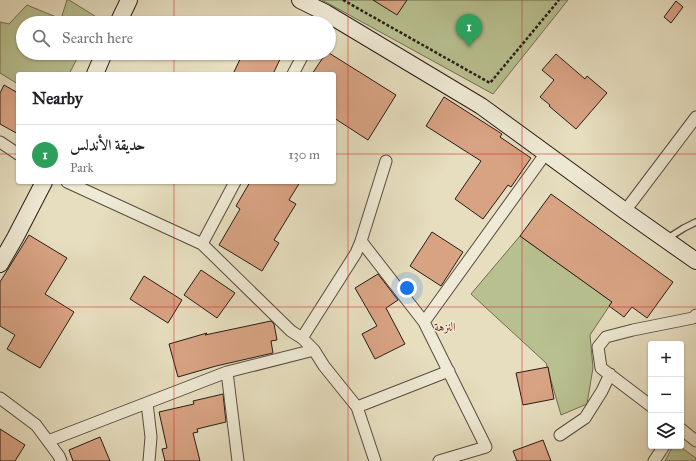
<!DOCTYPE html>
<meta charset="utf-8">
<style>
:root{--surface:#fff;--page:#f2f2f2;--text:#202124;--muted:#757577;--line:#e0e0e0;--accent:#8f2418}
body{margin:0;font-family:"IM FELL Great Primer",Amiri,serif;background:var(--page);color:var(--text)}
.controls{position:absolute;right:12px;bottom:12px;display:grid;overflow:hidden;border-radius:4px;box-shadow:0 1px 3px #0004}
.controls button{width:36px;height:36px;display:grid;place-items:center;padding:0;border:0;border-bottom:1px solid var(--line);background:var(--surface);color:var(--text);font:20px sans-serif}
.you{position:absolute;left:407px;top:288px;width:14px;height:14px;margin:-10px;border:3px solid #fff;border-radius:50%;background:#1a73e8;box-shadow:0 0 0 6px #1a73e833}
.badge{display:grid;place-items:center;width:26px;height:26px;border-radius:50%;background:var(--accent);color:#fff;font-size:13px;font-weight:700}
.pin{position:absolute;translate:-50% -33px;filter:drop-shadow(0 1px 2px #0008)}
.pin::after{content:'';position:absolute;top:21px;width:14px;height:12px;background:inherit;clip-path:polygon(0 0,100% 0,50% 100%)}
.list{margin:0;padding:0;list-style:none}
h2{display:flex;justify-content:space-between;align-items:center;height:52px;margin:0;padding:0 16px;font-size:17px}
h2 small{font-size:13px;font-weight:400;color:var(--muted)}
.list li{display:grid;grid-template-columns:26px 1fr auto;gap:12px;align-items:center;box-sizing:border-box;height:60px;padding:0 16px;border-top:1px solid var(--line)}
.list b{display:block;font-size:15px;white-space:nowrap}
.list p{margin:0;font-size:13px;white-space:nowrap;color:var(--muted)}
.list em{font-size:13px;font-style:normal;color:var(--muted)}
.icon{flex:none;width:22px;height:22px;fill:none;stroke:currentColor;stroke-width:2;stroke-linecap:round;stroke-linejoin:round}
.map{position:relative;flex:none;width:696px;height:461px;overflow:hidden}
.search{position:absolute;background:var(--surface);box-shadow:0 1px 3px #0004;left:16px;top:16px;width:320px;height:44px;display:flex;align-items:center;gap:10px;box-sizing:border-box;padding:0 14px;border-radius:22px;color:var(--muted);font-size:15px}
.panel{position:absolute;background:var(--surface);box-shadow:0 1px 3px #0004;left:16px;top:72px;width:320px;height:112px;border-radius:4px}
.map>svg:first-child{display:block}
.green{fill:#b8c090;stroke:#706e53}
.building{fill:#d8a383;stroke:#291c16}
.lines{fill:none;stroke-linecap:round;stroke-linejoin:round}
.lane-casing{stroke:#584c40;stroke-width:8}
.street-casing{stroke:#584c40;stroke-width:13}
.secondary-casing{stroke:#291c16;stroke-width:18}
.path{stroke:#291c16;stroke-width:2.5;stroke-dasharray:3 2;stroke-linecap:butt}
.lane{stroke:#efead5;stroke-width:5.5}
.street{stroke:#efead5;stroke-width:11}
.secondary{stroke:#efead5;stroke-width:16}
.grid{fill:none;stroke:#d62828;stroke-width:1;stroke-opacity:0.55}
.labels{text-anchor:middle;stroke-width:3;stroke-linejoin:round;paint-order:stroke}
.neighbourhood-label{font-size:12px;fill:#7a1f14;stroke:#efead5}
</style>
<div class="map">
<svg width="696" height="461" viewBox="0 0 696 461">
<rect width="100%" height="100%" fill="#e6debf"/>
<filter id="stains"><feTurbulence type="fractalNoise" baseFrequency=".005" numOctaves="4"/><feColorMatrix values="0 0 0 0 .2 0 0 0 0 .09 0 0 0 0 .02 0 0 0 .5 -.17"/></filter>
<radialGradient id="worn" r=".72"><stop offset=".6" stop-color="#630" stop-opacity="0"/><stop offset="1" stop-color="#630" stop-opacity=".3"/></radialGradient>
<path class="green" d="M67,0h2l29,18 -3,5h-72v30h57l-11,21h-51v10l-18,-11v-51l9,2 18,-19 34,14z
M322,0h246l-75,94z
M520,236l92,66 -22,33 3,33 -6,36 -26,11 -15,-52 -75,-69z
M673,446h6l17,12v3h-31z"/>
<path class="building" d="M373,0h34l-10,15z
M676,1l7,6 -12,16 -7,-6z
M243,53h40l-10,21h-40z
M326,53h3l67,42 -28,45 -34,-22v-44h-22z
M556,54l29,25 2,-3 20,17 -31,36 -27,-23 1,-1 -10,-8 14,-17 -12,-10z
M4,85l14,8v41l-18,-10v-31z
M444,97l58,37 -2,3 31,21 -20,29 -3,-2 -25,34 -28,-20 26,-38 -55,-35z
M250,182h50l-11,18 7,4 -22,36 5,3 -17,28 -43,-26 21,-36 -4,-3z
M551,194l122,88 -26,36 -15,-11 -8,10 -15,-11 3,-4 -92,-66z
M432,232l31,20 -22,34 -31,-20z
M29,235l38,23 -22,36 29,18 -34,56 -33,-19 8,-14 -15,-9v-44z
M201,270l34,23 -18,25 -33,-23z
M378,274l20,26 -12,8 19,36 -30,15 -13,-25 15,-8 -22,-38z
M144,276l38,24 -14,23 -38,-24z
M271,321l3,3 3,16 -6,1 2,12 -57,13 -38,11 -9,-33 38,-11 -2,2z
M548,367l6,32 -31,6 -7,-32z
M223,394l3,28 -29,7 1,3 -5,1 7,28h-35l-3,-12 5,-1 -8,-36 35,-8 -1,-3z
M0,429l25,16 -10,16h-15z
M100,437l10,24h-37l-4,-11z
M543,440l8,21h-34l-4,-10z"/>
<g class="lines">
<g class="lane-casing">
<path id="lane" d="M668,238l16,-10 12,-6"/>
</g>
<g class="street-casing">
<path id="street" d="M293,74l11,-21
M0,142l18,12
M67,182l135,62 89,87 11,7 12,12 10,16 33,41 18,54
M625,211l71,-94
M361,241l63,81 62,125 -47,14
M202,244l33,-62
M424,322l122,-169
M302,338l54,-85 5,-12 25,-80
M227,372l11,89
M0,398l36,27 23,31 2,5
M147,403l4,34 -2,24
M651,406l-50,-38 -3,-21 8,-10 27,-7 60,-12 3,-3
M357,407l92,-36
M681,429l15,12
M560,435l25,-17 17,-27 8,-17
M48,441l179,-69 87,-22
M654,461l10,-15"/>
</g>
<g class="secondary-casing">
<path id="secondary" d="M300,0l26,13 155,93 144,105 71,50
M118,23l11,-23
M95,74l9,-21
M0,264l15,-26 29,-56"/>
</g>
<path class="path" d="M343,0l147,83 69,-83"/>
<use href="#lane" class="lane"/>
<use href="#street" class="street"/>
<use href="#secondary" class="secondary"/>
</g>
<path class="grid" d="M174,0v23M348,0v461M522,0v461M174,53v21M0,154h18M334,154h362M174,182v279M0,307h696"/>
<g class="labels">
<g class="neighbourhood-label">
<text x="445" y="331">النزهة</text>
</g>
</g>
<rect width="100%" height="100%" filter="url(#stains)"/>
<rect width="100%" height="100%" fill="url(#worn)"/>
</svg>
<div class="controls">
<button>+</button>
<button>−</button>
<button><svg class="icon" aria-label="layers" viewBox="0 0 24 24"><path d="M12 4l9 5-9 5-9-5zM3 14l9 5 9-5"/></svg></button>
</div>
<div class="you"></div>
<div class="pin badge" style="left:469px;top:47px;background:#2e9e5b">1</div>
<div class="search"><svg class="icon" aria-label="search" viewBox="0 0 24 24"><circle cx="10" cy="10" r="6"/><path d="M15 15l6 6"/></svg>Search here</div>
<section class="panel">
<h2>Nearby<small></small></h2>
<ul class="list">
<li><span class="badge" style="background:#2e9e5b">1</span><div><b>حديقة الأندلس</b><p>Park</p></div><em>130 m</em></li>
</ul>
</section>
</div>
